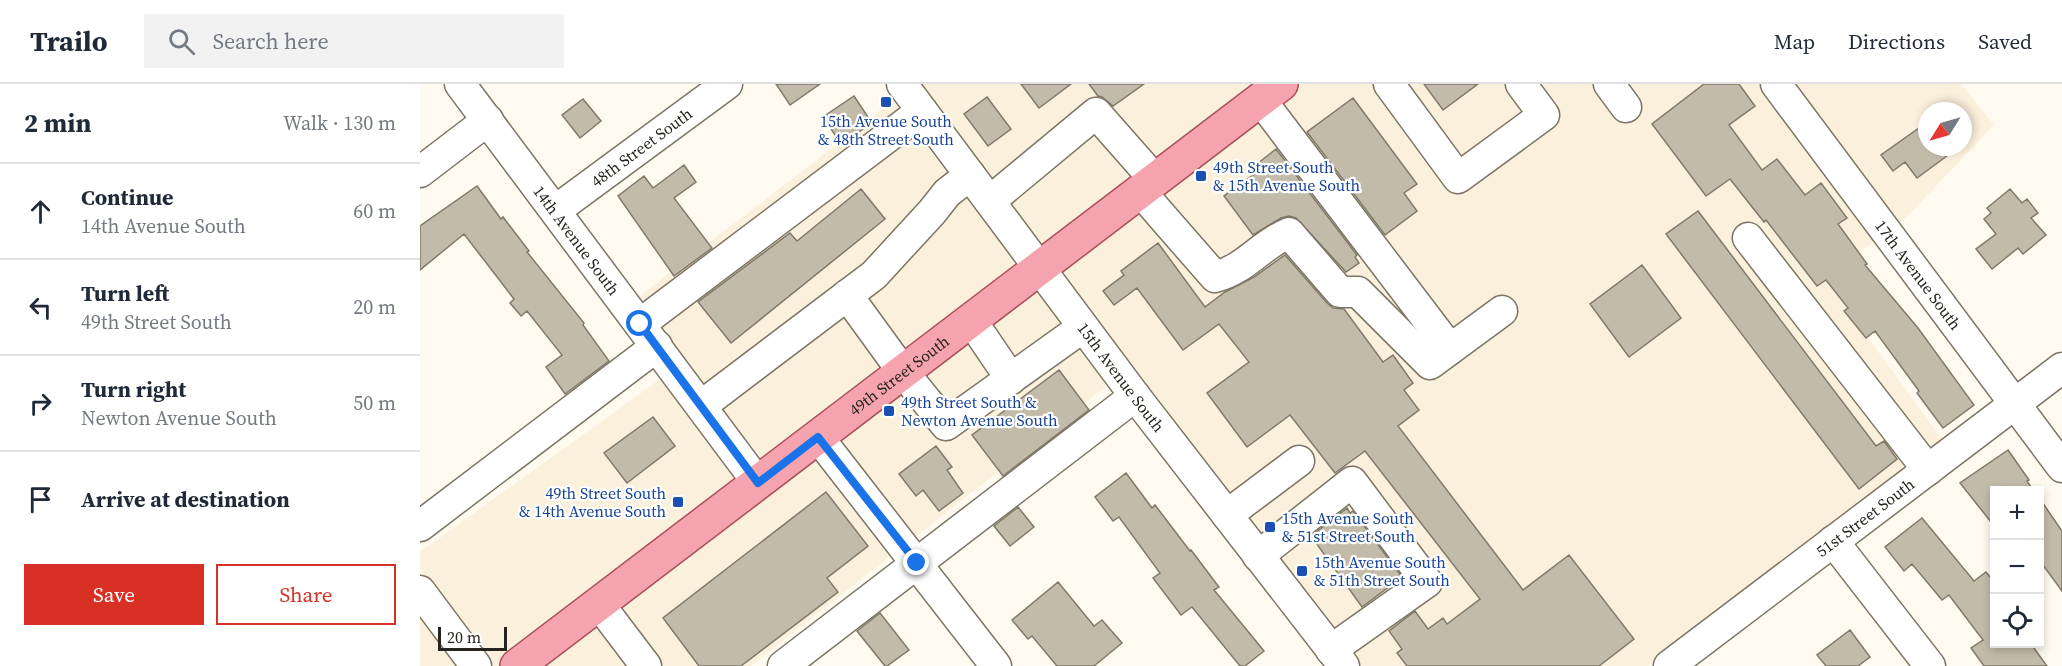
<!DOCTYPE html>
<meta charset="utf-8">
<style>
:root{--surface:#fff;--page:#f2f2f3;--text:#1f2937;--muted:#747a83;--line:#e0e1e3;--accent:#d93025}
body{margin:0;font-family:"Source Serif 4",serif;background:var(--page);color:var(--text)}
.controls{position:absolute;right:18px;bottom:18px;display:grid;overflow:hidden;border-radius:0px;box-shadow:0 3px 9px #0003}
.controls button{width:54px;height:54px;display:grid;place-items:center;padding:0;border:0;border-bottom:2px solid var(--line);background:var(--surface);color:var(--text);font:30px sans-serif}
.compass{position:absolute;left:1498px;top:18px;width:54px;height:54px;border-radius:50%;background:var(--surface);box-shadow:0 3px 9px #0003;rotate:233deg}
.scale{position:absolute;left:18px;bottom:15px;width:69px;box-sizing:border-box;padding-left:6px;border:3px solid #26231d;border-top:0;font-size:16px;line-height:21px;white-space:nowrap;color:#26231d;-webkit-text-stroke:4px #fff;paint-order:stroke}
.stop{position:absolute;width:18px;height:18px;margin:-14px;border:4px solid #1a73e8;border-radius:50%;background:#fff}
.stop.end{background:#1a73e8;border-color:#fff;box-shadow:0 2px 6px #0008}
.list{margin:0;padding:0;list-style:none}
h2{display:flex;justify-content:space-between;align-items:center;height:78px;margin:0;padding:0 24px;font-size:26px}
h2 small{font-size:20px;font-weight:400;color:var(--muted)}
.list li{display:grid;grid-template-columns:39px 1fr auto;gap:18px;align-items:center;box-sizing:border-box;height:96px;padding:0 24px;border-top:2px solid var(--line)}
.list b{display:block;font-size:22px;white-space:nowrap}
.list p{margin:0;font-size:20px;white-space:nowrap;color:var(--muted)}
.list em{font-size:20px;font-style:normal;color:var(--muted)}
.actions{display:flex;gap:12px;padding:18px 24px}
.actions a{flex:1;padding:14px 0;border:2px solid var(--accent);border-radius:0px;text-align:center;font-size:21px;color:var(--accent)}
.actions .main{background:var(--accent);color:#fff}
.icon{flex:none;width:33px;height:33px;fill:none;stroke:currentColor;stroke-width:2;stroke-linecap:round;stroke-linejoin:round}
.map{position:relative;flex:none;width:1642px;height:582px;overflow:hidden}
header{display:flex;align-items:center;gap:36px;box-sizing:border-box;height:84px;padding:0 30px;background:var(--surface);border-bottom:2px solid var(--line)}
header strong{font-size:28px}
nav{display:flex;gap:33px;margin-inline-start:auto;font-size:21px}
.search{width:420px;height:54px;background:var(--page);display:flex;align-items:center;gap:15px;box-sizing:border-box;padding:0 21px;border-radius:0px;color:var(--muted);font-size:22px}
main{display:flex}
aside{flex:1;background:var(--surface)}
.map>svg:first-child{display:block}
.commercial{fill:#fbf0db;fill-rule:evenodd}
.building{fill:#c3bbaa;stroke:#807969;stroke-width:1.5}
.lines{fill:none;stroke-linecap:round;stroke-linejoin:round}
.minor-casing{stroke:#7c7565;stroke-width:33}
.major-casing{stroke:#a94f59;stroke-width:36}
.minor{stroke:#fff;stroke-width:30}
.major{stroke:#f5a3af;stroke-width:33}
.route{stroke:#1a73e8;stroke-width:8}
.transit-dot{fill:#1a4fb4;stroke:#fff;stroke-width:2}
.labels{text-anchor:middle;stroke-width:4.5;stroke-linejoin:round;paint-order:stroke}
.transit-label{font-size:16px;fill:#164399;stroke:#fff;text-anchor:start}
.street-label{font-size:16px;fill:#26231d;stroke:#fff}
</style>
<header>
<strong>Trailo</strong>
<div class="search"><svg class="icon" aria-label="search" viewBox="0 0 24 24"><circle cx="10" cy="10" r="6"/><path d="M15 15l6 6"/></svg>Search here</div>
<nav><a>Map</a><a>Directions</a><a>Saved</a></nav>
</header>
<main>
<aside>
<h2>2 min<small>Walk · 130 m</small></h2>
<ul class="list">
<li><svg class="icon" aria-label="ahead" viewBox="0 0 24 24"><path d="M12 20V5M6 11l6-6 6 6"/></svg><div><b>Continue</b><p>14th Avenue South</p></div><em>60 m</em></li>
<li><svg class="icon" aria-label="left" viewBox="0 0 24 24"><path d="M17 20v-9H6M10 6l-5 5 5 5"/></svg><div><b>Turn left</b><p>49th Street South</p></div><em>20 m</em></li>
<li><svg class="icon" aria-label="right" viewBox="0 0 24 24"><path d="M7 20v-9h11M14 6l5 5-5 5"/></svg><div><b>Turn right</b><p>Newton Avenue South</p></div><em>50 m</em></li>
<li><svg class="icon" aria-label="arrive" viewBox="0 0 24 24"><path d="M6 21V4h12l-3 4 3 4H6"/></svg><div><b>Arrive at destination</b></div></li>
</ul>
<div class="actions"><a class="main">Save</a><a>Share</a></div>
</aside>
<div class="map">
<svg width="1642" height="582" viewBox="0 0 1642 582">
<rect width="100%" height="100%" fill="#fffaf0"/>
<path class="commercial" d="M499,0h342l-218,166z
M881,0h458l117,157 -53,35 121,166 -296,224h-287l-216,-278 -88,-119z
M1373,0h168l33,41 -96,101zM1507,27h36v36h-36z
M476,15l126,167 -261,199 -124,-167z
M616,201l73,99 -195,154 -78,-100z
M243,293l77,104 -242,185h-5l-73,-97v-17z
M395,370l78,100 -142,112h-88l-46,-61z
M0,530l40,52h-40z
M175,538l34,44h-92z"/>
<path class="building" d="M356,0h44l-30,21z
M601,0h50l-32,24z
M669,0h55l-31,22 -11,-9 -4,-1z
M1004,0h54l-35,26z
M1284,0h35l16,22 -26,19 33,45 15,-11 28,36 16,-12 26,35 -9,6 29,40 -2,1 53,63 56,77 -31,23 -26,-35 2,-2 -44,-60 -9,7 -22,-27 4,-3 -22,-28 -9,6 -51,-66 -2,2 -34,-43 -24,17 -54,-72z
M434,12l18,27 -31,21 -18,-27z
M567,13l24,32 -23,17 -24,-32z
M933,14l64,86 -13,9 13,18 -32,24 -78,-103z
M163,15l18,22 -21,17 -18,-23z
M1499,44l8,10v9h32l-42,31 -12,-16 -12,9 -12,-16z
M856,65l81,106 -2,2 4,6 -13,9 -50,-54 -7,-2 -8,2 -28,17 -29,-39 33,-24 -4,-5z
M264,81l12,17 -22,16 38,50 -38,28 -56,-80 26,-20 9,12z
M57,102l24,33 2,-2 26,34 -2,1 57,71 -1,2 26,36 -44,33 -19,-27 16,-12 -35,-44 -6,5 -11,-13 4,-4 -50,-65 -44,36v-44z
M441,105l24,30 -154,124 -33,-41 92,-69 7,8z
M1590,105l12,14 5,-4 11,14 -7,5 15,17 -23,19 -5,-6 -26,21 -16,-20 20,-15 -12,-15 7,-6 -4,-5z
M1278,127l178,235 8,-5 13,18 -38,30 -193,-255z
M738,159l47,64 20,-15 29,-15 31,-22 42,48 6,5 11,1 39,53 10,-7 20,28 -9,7 15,20 -21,16 125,164 46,-35 65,84 -35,27h-192l-10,-13 5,-4 -13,-18 26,-20 13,18 15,-11 4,6 33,-25 -115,-148 -30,22 -45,-58 -43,32 -40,-54 42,-31 -30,-38 -36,26 -46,-62 -23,17 -11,-14 21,-16 -3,-4z
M1222,181l39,53 -52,39 -39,-53z
M639,286l30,40 -86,66 -31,-41z
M233,333l22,29 -48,37 -23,-30z
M516,362l16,21 -5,3 16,23 -24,18 -16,-21 -7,6 -17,-22z
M1588,366l21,30 -2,1 6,9h-38v37l-35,-44z
M706,389l26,35 3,-3 35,46 1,-1 28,37 -5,3 50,61 -19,15h-5l-48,-59 -11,8 -28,-37 7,-5 -41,-56 -6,4 -18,-24z
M406,408l42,54 -41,32 11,14 -97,74h-42l-36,-48z
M1620,415l22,32v60l-22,-30z
M598,423l16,20 -24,19 -16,-20z
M927,424l3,5 3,-2 49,66 -40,30 -51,-71z
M1502,434l52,63 12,-9 9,11v61h36l16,22h-63l-13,-18 12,-8 -34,-45 -7,5 -30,-36 -8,7 -19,-24z
M638,498l36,44 8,-6 20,23 -28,23h-37l-25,-30 -4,3 -16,-19z
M460,529l29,37 -22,16h-2l-28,-35z
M1430,546l20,27 -12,9h-32l-9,-11z"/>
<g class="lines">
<g class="minor-casing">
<g id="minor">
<path id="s1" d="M40,0l298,399"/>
<path id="s2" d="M482,0l233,312 209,270"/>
<path d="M969,0l69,94 86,-63 -23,-31"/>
<path d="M1189,0l17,23"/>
<path id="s3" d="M1356,0l286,383"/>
<path d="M840,15l190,250"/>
<path d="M0,88l68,-52"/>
<path d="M720,107l75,86c31,-8 45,-32 74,-44l51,59h18l72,72 72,-53"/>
<path d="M570,117l106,-88 59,67"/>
<path id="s4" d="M136,126l171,-126"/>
<path d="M1328,154l180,232"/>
<path d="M427,211l56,77 43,53 137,-98"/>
<path d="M551,236l40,59"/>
<path d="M220,240l282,-213"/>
<path d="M281,322l173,-131 58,-63 15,-19 23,-18"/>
<path d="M398,353l178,229"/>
<path d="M807,431l72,-54"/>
<path d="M0,442l237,-180"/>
<path d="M1413,457l97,125"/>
<path d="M838,472l94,-74 75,100 -96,68"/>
<path d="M0,507l56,75"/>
<path d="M179,520l47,62"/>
<path d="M363,582l352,-270"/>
<path id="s5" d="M1249,582l393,-298"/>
</g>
</g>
<g class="major-casing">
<g id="major">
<path id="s6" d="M97,582l764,-582"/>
</g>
</g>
<use href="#minor" class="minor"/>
<use href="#major" class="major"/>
</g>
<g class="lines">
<path class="route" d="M220,240l118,159 60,-46 99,126"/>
</g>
<g class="transit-dot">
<rect x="460" y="12" width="12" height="12" rx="3"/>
<rect x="775" y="86" width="12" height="12" rx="3"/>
<rect x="463" y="321" width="12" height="12" rx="3"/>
<rect x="252" y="412" width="12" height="12" rx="3"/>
<rect x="844" y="437" width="12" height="12" rx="3"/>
<rect x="876" y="481" width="12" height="12" rx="3"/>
</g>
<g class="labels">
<g class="transit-label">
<text x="466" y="43" text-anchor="middle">15th Avenue South<tspan x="466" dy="18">&amp; 48th Street South</tspan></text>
<text x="793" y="89">49th Street South<tspan x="793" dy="18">&amp; 15th Avenue South</tspan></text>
<text x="481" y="324">49th Street South &amp;<tspan x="481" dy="18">Newton Avenue South</tspan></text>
<text x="246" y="415" text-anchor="end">49th Street South<tspan x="246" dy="18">&amp; 14th Avenue South</tspan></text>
<text x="862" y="440">15th Avenue South<tspan x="862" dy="18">&amp; 51st Street South</tspan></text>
<text x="894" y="484">15th Avenue South<tspan x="894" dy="18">&amp; 51th Street South</tspan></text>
</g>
<g class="street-label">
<text dy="6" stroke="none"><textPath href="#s4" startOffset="106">48th Street South</textPath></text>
<text dy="6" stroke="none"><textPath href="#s1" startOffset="195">14th Avenue South</textPath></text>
<text dy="6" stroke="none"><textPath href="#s3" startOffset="238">17th Avenue South</textPath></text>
<text dy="6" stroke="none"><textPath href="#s6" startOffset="480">49th Street South</textPath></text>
<text dy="6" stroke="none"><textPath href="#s2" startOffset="366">15th Avenue South</textPath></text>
<text dy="6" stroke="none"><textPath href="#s5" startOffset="246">51st Street South</textPath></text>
</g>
</g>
</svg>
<div class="controls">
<button>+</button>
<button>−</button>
<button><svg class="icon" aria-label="locate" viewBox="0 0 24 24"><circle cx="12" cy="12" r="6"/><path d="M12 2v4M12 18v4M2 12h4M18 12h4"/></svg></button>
</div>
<svg class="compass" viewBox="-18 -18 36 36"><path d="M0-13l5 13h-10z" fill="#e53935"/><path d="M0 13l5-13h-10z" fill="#747a83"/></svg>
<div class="scale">20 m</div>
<div class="stop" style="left:220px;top:240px"></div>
<div class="stop end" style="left:497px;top:479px"></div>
</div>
</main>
